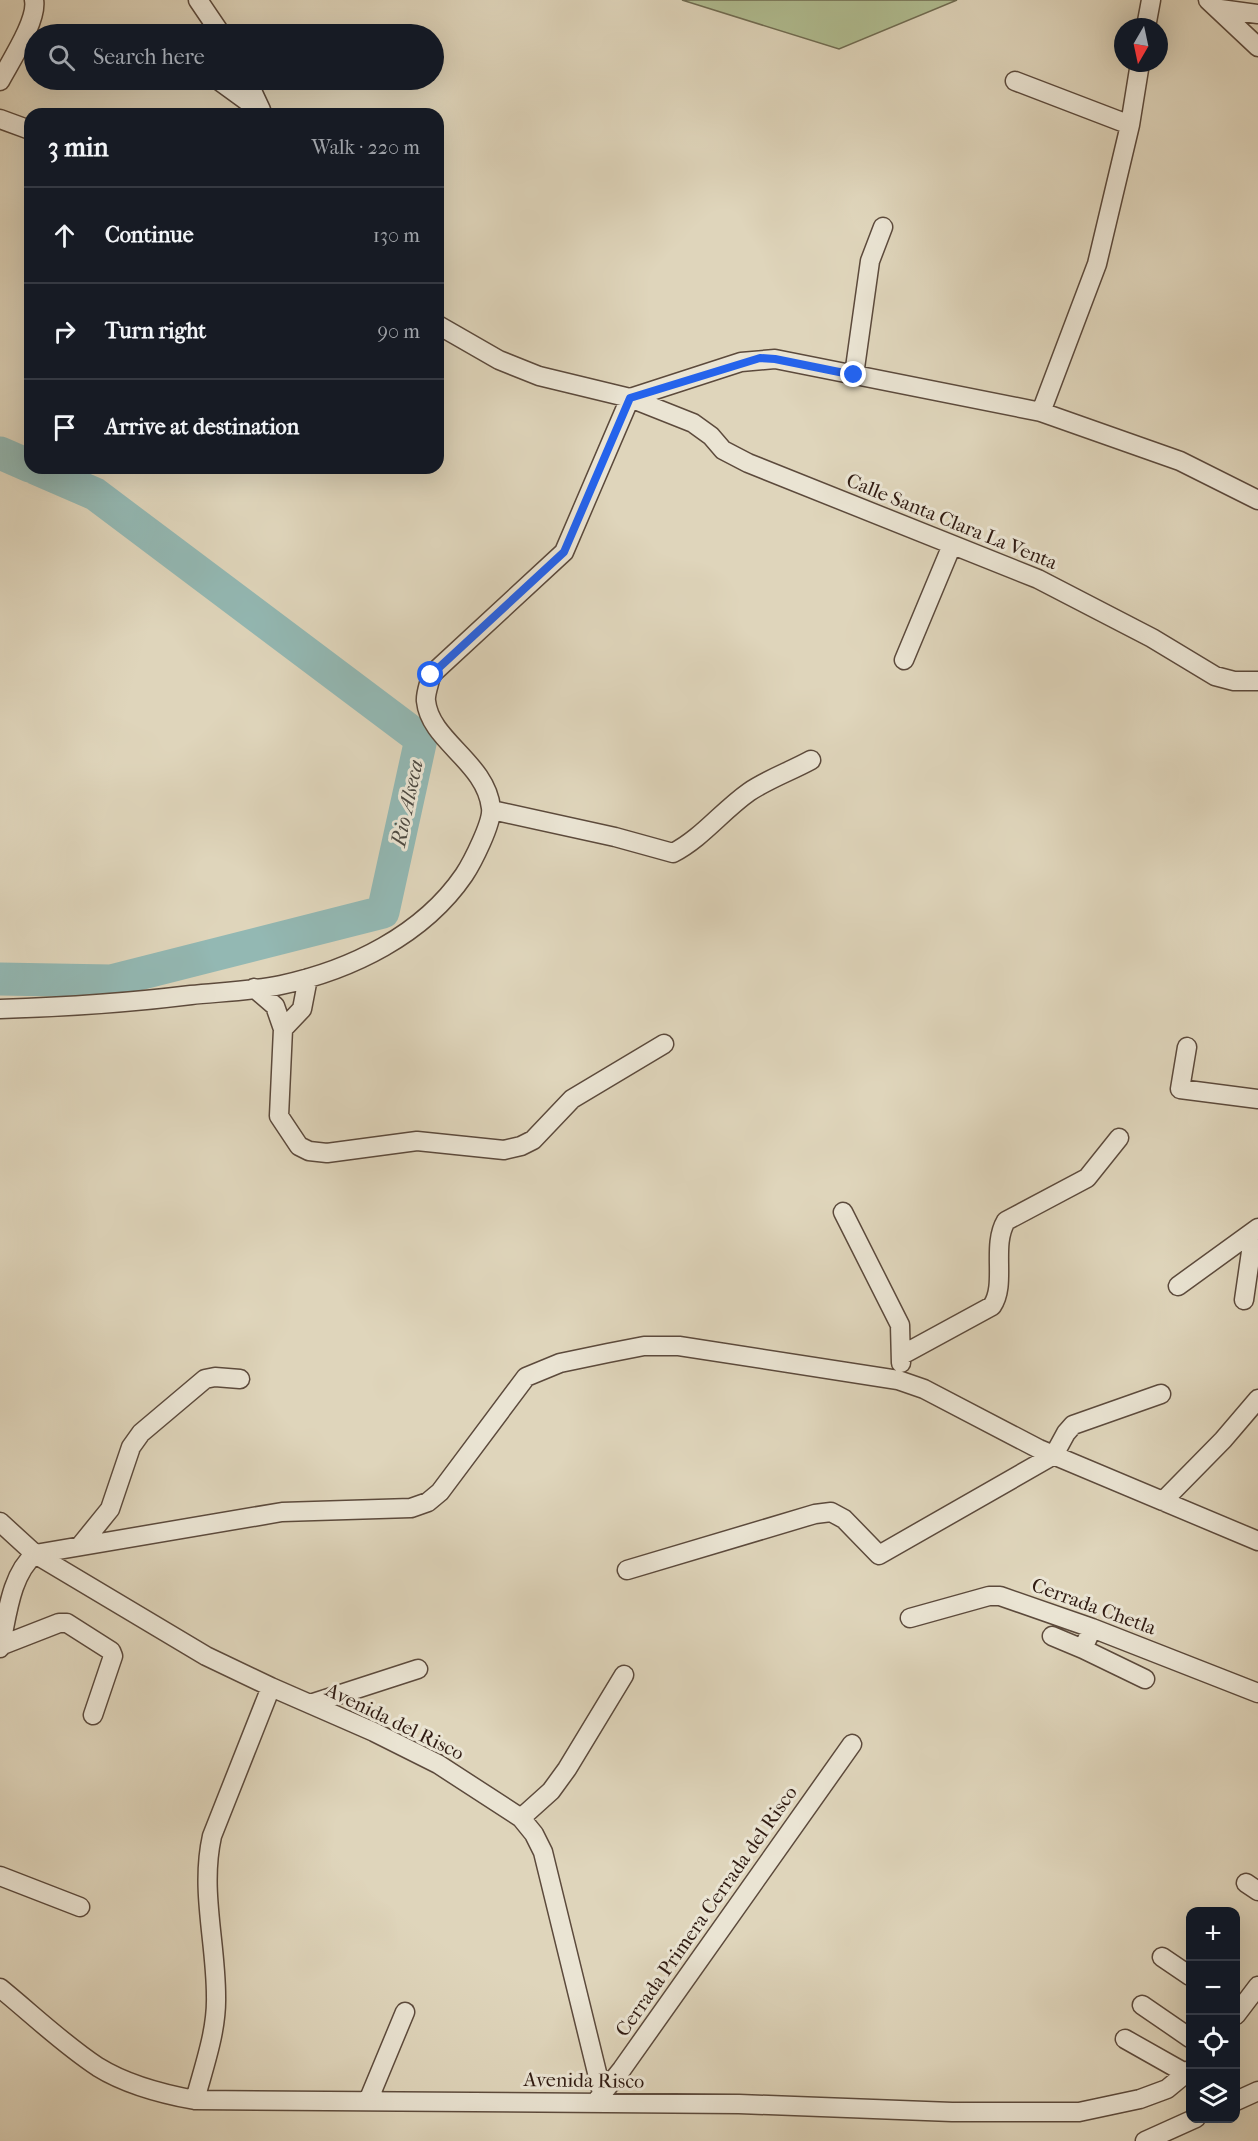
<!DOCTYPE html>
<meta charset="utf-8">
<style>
:root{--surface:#171b24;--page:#20242c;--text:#f1f3f6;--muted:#9ea1a6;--line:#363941}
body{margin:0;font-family:"IM FELL French Canon",serif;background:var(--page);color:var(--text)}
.controls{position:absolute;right:18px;bottom:18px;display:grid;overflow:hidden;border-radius:12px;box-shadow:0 6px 24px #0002}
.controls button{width:54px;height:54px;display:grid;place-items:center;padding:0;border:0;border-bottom:2px solid var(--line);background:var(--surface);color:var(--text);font:30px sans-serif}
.compass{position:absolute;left:1114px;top:18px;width:54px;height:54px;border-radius:50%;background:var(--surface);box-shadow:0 6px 24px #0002;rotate:189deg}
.stop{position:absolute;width:18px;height:18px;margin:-14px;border:4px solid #2563eb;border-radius:50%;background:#fff}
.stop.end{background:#2563eb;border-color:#fff;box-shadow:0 2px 6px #0008}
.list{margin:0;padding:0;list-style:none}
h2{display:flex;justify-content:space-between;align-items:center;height:78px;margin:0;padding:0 24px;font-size:26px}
h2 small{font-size:20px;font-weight:400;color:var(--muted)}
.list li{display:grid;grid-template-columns:39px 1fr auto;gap:18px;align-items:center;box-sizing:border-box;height:96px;padding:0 24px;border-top:2px solid var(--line)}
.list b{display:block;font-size:22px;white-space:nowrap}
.list em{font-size:20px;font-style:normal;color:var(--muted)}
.icon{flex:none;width:33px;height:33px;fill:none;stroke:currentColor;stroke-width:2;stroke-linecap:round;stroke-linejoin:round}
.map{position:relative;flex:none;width:1258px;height:2141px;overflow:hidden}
.search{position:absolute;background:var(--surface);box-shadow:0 6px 24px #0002;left:24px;top:24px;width:420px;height:66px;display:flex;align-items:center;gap:15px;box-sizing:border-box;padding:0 21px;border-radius:33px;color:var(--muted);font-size:22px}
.panel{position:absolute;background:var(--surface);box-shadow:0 6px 24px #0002;left:24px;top:108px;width:420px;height:366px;border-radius:18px}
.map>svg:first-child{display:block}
.green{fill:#b0bd91;stroke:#706c52;stroke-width:1.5}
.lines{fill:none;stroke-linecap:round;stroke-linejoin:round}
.river{stroke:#93b8b3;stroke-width:33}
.minor-casing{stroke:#5c4a3c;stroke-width:21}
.minor{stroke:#eae4d3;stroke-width:18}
.route{stroke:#2563eb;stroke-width:8}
.labels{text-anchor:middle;stroke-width:6;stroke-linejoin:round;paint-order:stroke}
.street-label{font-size:20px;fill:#301b12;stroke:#eae4d3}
.water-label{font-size:21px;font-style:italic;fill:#4e4a42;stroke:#eae4d3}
</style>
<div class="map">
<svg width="1258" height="2141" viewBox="0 0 1258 2141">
<rect width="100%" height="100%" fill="#dfd5bb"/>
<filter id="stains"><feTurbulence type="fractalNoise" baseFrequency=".00333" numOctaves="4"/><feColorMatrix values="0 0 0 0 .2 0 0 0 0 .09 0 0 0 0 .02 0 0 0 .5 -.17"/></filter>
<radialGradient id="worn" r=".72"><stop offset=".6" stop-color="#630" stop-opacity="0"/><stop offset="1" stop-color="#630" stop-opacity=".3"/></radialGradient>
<path class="green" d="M682,0h275l-118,49z"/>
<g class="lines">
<path class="river" d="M0,453l30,13
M0,979l111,2 272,-69 38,-173 -326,-245 -60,-26"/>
<g class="minor-casing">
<path id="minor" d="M198,0l23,34
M1208,0l50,47
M1220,9l38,5
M1146,27l5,-27
M218,80l44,32
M247,80l14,30
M0,81c10,-19 38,-61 34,-81
M1015,81l115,44
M0,119l30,11
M438,325l61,35 40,16 91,22 63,25 18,13 12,14 25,13 290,116 114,59 63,38 19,5h24
M854,375l16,-114 13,-34
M1041,412l56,-148 33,-139 10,-62
M904,660l48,-115
M492,810l123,27 58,16c29,-15 49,-42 76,-61 19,-13 42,-21 62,-32
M254,988l21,18 8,23 -4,87 20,30 10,5 18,2 90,-12 87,9 17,-4 12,-6 39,-41 92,-55
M0,1009c64,-2 127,-6 191,-14 29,-3 61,-4 90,-10 70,-15 142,-50 183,-110 8,-12 29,-53 27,-67 -5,-46 -61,-67 -65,-107 -1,-7 4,-19 5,-26l133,-123 66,-154 111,-36 34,-3 266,53 139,49 78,39
M283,1029l19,-20 6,-31
M1187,1047l-7,42 78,10
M843,1212l57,113 1,38
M1178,1286l80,-58
M1244,1300l10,-69
M902,1355l90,-49c15,-22 -1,-60 14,-85l81,-43 32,-40
M1163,1501l60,-61 35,-41
M0,1522l35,32 171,102 65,31 103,45 64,32 83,54 13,16 9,18 59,241
M80,1546l30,-37 21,-62 10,-14 64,-54 10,-2 25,2
M627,1570l188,-56 16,-2 13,7 35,36 175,-100 12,-22 7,-8 88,-31
M910,1618l79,-22h11l92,32 166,65
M1092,1628l-9,21 62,30
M1052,1636l31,13
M0,1646l59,-23h8l44,28 2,5 -20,59
M0,1648c7,-30 10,-73 35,-94l247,-42 129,-4 17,-6 12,-10 86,-115 34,-14 48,-10 36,-7h35l219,34 26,9 115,60 219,92
M310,1704l108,-35
M521,1818l30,-27 16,-22 57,-94
M0,1876l80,31
M1246,1883l12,8
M1162,1957l28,19
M0,1988c32,26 63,56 98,79 29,18 64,27 97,33l544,4 213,8h127l61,-13 27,-10 23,-19
M1142,2005l48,33
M1236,2015l22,-29
M1125,2039l62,35
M598,2099l24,-30 230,-325
M195,2100c9,-34 22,-69 21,-104 0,-54 -16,-106 -4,-160l59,-149
M368,2101l37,-89
M1236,2101l22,-10
M1145,2141l51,-23"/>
</g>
<use href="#minor" class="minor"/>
</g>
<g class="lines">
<path class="route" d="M431,675l133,-123 66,-154 130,-40 15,1 79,16"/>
</g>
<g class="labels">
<g class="street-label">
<text transform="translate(952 521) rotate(22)" y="7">Calle Santa Clara La Venta</text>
<text transform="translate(1094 1606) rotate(20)" y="7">Cerrada Chetla</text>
<text transform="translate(395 1721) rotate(26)" y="7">Avenida del Risco</text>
<text transform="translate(706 1911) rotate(-55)" y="7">Cerrada Primera Cerrada del Risco</text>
<text transform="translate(584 2080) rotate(1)" y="7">Avenida Risco</text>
</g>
<g class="water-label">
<text transform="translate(407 803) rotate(-78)" y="7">Rio Alseca</text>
</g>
</g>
<rect width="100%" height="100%" filter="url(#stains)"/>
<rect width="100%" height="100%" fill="url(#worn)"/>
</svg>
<div class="controls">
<button>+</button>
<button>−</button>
<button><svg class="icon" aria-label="locate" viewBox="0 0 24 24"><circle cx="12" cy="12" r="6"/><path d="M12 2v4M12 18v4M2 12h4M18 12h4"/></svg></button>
<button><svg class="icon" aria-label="layers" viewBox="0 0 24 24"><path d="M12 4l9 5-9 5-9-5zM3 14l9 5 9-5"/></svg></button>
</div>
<svg class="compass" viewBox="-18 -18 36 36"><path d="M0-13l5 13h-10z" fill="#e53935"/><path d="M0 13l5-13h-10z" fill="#9ea1a6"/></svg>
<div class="stop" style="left:431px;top:675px"></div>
<div class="stop end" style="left:854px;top:375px"></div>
<div class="search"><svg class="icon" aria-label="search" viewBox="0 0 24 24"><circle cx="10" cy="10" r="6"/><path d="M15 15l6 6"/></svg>Search here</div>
<section class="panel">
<h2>3 min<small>Walk · 220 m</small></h2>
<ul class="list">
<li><svg class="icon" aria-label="ahead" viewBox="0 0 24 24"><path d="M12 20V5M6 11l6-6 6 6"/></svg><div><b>Continue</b></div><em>130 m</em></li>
<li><svg class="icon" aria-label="right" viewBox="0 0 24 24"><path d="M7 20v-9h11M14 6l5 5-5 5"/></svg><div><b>Turn right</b></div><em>90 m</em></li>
<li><svg class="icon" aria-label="arrive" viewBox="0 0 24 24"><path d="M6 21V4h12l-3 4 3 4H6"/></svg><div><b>Arrive at destination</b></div></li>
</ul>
</section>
</div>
